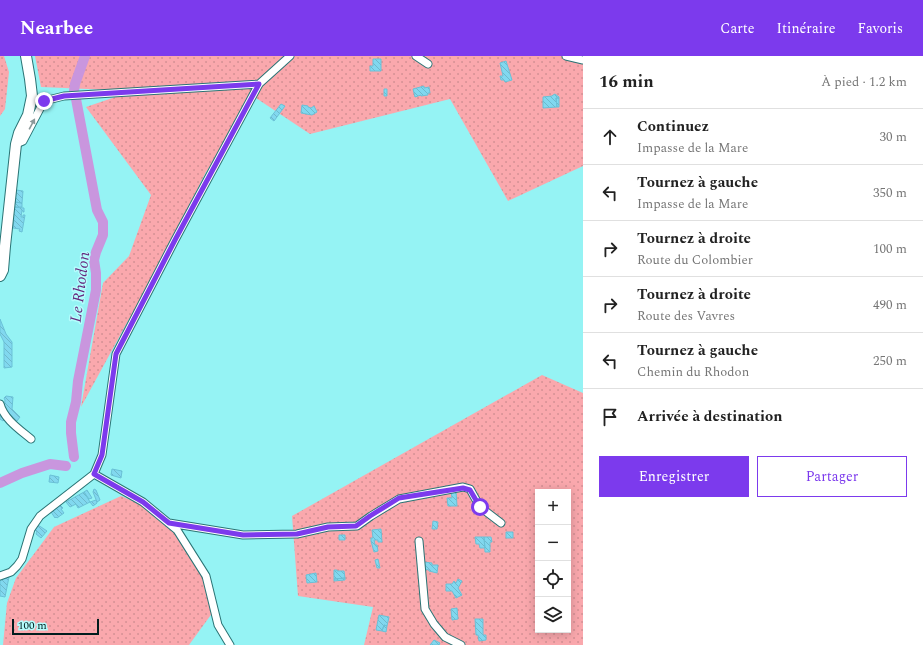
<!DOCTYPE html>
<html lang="fr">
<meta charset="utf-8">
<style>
:root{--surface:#fff;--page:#f6f6f6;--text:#222;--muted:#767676;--line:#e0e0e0;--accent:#7c3aed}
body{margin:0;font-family:Spectral,serif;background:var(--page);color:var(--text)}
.controls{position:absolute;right:12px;bottom:12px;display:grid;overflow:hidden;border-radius:0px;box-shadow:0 2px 10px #0003}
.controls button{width:36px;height:36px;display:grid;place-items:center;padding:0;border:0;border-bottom:1px solid var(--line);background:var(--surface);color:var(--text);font:20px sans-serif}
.scale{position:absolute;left:12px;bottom:10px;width:87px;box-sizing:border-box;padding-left:4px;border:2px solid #001d1e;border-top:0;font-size:11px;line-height:14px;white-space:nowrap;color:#001d1e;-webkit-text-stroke:3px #b4fdfd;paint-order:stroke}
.stop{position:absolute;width:12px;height:12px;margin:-9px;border:3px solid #7c3aed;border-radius:50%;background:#fff}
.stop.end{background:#7c3aed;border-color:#fff;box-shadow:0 1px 4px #0008}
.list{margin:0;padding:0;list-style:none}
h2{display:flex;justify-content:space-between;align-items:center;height:52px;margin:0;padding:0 16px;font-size:17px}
h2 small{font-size:13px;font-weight:400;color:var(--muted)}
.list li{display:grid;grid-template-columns:26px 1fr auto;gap:12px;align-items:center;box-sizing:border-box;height:56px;padding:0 16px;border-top:1px solid var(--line)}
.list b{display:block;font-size:15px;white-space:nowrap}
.list p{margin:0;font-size:13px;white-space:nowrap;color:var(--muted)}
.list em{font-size:13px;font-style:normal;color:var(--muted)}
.actions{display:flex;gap:8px;padding:12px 16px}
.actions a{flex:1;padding:9px 0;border:1px solid var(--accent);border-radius:0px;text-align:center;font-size:14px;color:var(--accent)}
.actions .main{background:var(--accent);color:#fff}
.icon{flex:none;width:22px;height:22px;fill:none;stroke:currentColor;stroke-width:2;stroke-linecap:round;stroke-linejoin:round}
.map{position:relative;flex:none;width:583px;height:589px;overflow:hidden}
header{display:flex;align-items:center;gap:24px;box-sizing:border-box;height:56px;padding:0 20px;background:var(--accent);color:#fff}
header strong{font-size:19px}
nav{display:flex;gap:22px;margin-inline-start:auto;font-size:14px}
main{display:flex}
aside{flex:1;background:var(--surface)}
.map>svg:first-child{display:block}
.grass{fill:url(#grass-dots);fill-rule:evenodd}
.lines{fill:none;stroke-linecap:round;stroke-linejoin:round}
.river{stroke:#c996de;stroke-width:10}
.building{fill:url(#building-back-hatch);stroke:#6ac1d7}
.street-casing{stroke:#2a7475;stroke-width:9}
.secondary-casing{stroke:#2a7475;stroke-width:12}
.street{stroke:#fff;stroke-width:7}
.secondary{stroke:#fff;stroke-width:10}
.oneway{fill:#8c999a}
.route{stroke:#7c3aed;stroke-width:5}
.labels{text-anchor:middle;stroke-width:3;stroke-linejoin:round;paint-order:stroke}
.water-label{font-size:16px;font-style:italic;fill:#66287d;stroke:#b4fdfd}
</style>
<header>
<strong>Nearbee</strong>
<nav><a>Carte</a><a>Itinéraire</a><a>Favoris</a></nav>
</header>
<main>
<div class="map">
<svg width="583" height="589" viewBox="0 0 583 589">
<defs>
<pattern id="grass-dots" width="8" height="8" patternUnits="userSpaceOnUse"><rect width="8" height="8" fill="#faa8ad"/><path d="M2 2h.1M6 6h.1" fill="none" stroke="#d49094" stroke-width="1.8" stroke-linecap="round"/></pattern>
<pattern id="building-back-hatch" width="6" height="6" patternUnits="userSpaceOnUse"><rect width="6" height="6" fill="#81d8ef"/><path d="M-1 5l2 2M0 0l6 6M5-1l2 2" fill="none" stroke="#6eb9cc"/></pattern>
</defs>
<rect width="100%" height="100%" fill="#95f3f4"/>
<path class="grass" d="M0,0h4l5,16 -4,37 -5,7z
M35,0h548v110l-75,35 -58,-102 -140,35 -54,-36 -50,74 -71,141 -6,6 -48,88 22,-124 26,-27 22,-61 -65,-88 47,-16 -92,-4z
M542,319l41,18v252h-219l9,-38 -75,-11 -6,-80zM538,436h30v138h-30z
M121,440l28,12 45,43 14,41 5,20 -24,33h-186l4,-42 9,-25 38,-51z"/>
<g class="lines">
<path class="river" d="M74,35l1,-7 10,-28
M74,401l-3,-24v-11l5,-20 2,-21 18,-91v-17l-2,-13 2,-8 7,-17v-13l-6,-12 -21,-111
M0,427l22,-10 28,-9 16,2"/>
</g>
<path class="building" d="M373,3h8v12h-11v-5h3z
M506,5l6,19 -7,2 -1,-2h-3l-1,-4h3l-3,-13z
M424,30v2l5,-1 1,6h-2v2l-7,1v-1l-6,2 -2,-8z
M384,33h3v7h-3z
M555,38l4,3v1h-3l1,9 -14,1v-11l9,-1 1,-1z
M556,42h3v9h-2z
M281,48l4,2 -11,15 -4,-3z
M302,49l6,1v1l3,1 3,-2 3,6 -5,3 -11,-2z
M16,134l7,1 -1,12 -7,-1z
M15,146l7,1v4h-8z
M13,151l11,1v4h-1v-1l-1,-1 -1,7h2v-2h2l-3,17 -3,-1 1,-2 -7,-1 1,-8h-2z
M0,263l6,15 6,8v25l-8,1v-26l-4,-8z
M6,340l7,1 -1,12 8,8 -3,4 -11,-9 -2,-3 1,-9 -1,-2z
M0,357l6,5 -3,3 -3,-2z
M112,413l10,2 -1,7 -10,-3z
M50,419l9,2 -1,6 -9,-1z
M94,433l2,1 4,10 -3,2 -4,-10z
M87,434l5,8 -3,1 -5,-7z
M451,435h5l1,15h-9l-1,-8h5z
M84,436l6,10 -12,6 -2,-4 -6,3 -4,-5z
M96,444l1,3 -4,3 -3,-4z
M60,449l3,3 -2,1 3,4 -7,5 -1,-1 -1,1 -4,-6z
M433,465l5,1 -1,7h-5z
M38,469l9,6 -6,7 -5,-4 1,-2 -2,-2z
M381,473l1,13h-4v-2h-4l1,5h2l1,6 -4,1 -3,-11v-3h2l-1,-8z
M506,476h7v6h-7z
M339,479h6v5h-6z
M475,481h9l1,11h-5l-1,-4h-3z
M484,481h7l1,5h-2v10h-5z
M378,503l2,9h-3l-2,-8z
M424,506l8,1v2h6l-1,8 -8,-2v-1l-6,-1z
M334,514h3v1h7l1,7 -11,1z
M316,517l1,9 -10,1 -1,-8z
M9,521l-4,20 -5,-1v-16z
M345,522v2l-11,1v-2z
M458,523l4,2 -4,7 4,7 -6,3 -4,-7h-6v-7h6l2,-3 2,2z
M457,552l1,11 -6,1 -1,-11z
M379,559l10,2 -2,9 -3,-1 -2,6 -6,-1z
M475,563h8v16h3v5l-7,1 -1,-6h-2z
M384,569l3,1 -1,6 -4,-1z
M434,584l6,3 -1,2h-9z"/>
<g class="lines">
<g class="street-casing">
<path id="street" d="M416,0l12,8
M566,0l17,4
M16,88l7,-3 21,-40 20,-5 195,-12
M0,348c4,15 19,25 31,35
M94,418l49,28 34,28 29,46 12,49 12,20
M169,467l74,12 54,-1 31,-7 29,-1 14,-10 28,-17 64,-12 7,2 10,18 21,16
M419,485l6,68 9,15 11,13 16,8
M0,520l11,-4 6,-6 5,-7 9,-30 9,-13 54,-42 8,-19 14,-101 59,-114 84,-156 31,-28"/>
</g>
<g class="secondary-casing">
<path id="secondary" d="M0,220l3,-6 2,-24 11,-102 3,-11 9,-18 4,-19 -2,-17 -4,-23"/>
</g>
<use href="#street" class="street"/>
<use href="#secondary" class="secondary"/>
</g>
<defs><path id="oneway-solid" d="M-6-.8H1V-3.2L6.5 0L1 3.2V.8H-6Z"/></defs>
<use class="oneway" href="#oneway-solid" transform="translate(32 68) rotate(-62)"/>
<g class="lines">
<path class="route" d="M44,45l20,-5 195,-12 -84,156 -59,114 -14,101 -8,19 49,28 26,21 74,12 54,-1 31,-7 28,-1 14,-10 29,-18 64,-10 7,2 10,17"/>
</g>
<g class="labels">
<g class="water-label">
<text transform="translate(79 231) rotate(-83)" y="6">Le Rhodon</text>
</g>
</g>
</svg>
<div class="controls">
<button>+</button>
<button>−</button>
<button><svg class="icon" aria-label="locate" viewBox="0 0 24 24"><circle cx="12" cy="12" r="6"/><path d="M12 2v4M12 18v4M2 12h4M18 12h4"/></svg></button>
<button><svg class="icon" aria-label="layers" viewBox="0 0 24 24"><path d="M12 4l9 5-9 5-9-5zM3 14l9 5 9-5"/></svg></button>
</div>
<div class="scale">100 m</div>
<div class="stop" style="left:480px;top:451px"></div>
<div class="stop end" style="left:44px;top:45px"></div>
</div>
<aside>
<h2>16 min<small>À pied · 1.2 km</small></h2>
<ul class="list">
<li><svg class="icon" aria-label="ahead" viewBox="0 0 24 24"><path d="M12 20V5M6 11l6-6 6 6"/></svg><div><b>Continuez</b><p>Impasse de la Mare</p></div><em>30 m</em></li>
<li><svg class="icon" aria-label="left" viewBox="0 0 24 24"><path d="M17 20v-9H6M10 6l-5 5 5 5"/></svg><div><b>Tournez à gauche</b><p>Impasse de la Mare</p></div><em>350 m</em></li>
<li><svg class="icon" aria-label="right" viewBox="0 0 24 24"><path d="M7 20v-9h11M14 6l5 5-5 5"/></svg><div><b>Tournez à droite</b><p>Route du Colombier</p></div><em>100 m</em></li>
<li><svg class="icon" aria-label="right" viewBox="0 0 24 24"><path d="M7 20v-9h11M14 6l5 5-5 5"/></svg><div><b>Tournez à droite</b><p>Route des Vavres</p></div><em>490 m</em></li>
<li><svg class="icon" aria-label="left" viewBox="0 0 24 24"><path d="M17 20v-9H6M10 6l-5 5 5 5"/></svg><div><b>Tournez à gauche</b><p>Chemin du Rhodon</p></div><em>250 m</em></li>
<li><svg class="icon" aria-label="arrive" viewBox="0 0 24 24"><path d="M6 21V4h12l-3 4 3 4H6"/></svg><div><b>Arrivée à destination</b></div></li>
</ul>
<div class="actions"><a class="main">Enregistrer</a><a>Partager</a></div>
</aside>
</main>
